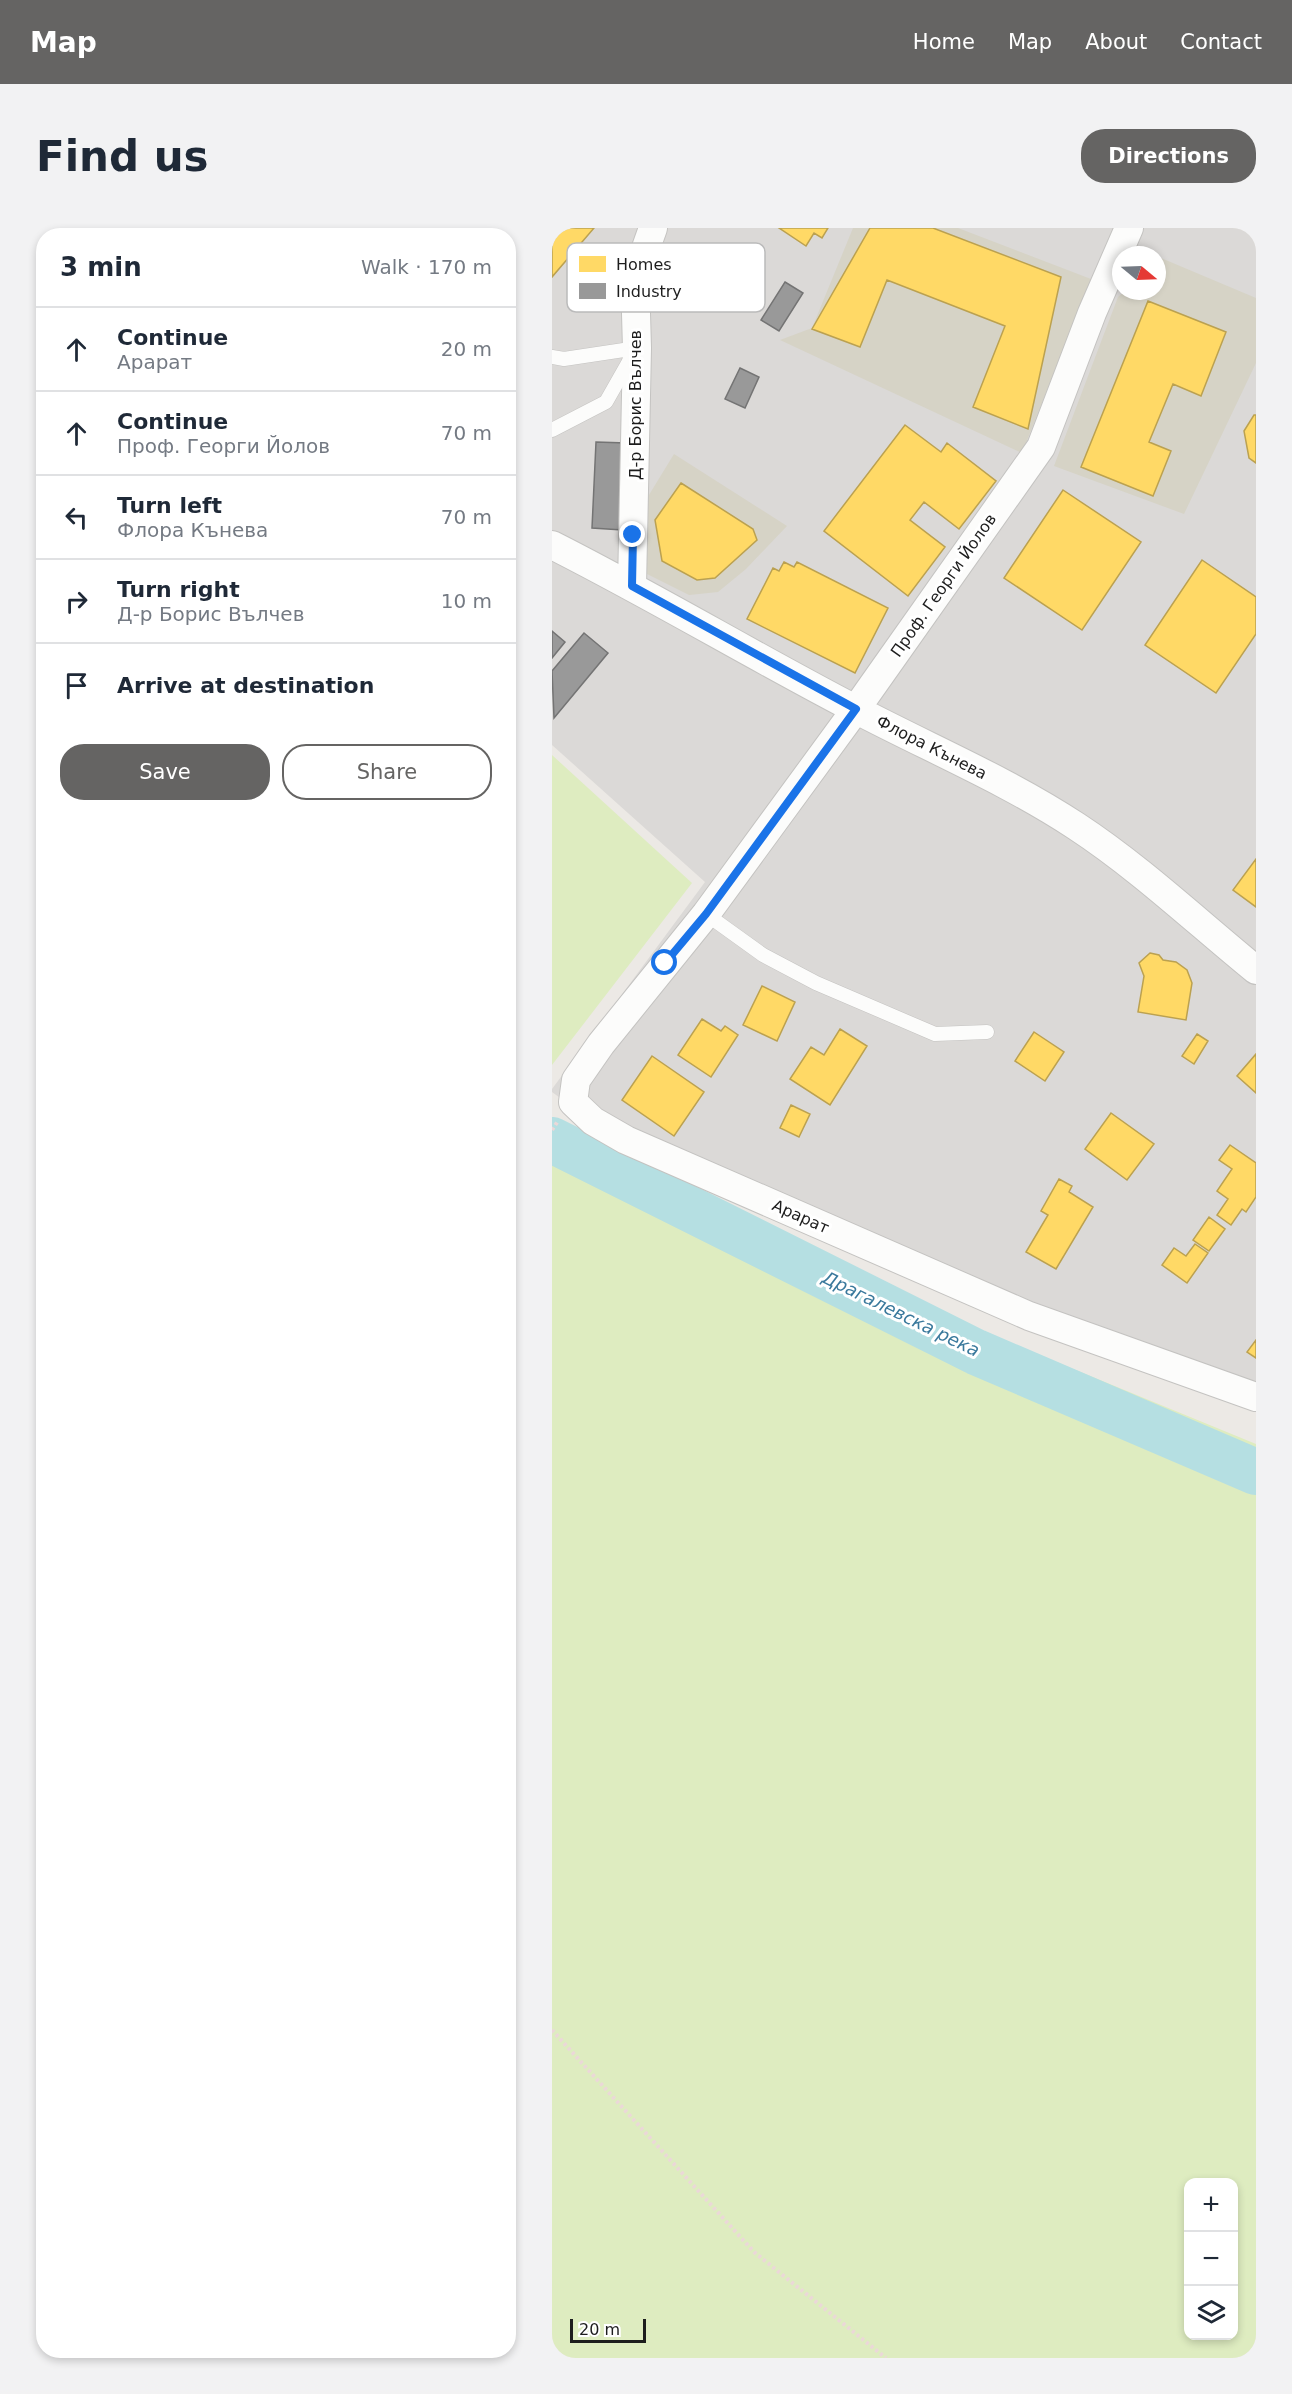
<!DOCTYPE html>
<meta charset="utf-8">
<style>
:root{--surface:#fff;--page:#f2f2f3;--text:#1f2937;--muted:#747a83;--line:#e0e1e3;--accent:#656463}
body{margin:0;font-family:"DejaVu Sans",sans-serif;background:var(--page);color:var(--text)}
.controls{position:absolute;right:18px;bottom:18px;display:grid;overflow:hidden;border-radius:12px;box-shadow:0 3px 9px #0003}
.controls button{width:54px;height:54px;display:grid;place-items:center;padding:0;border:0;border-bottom:2px solid var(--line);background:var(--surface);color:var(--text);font:30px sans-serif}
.compass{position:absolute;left:560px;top:18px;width:54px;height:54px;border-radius:50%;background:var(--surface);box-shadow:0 3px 9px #0003;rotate:109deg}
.scale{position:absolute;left:18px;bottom:15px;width:76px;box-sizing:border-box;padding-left:6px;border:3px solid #1d1d1d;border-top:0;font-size:16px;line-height:21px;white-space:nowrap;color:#1d1d1d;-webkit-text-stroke:4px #fff;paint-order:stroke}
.stop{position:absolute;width:18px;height:18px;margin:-14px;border:4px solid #1a73e8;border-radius:50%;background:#fff}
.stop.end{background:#1a73e8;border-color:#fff;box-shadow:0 2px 6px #0008}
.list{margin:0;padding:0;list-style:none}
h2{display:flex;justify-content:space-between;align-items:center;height:78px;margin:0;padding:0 24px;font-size:26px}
h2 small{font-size:20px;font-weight:400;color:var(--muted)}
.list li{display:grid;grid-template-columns:39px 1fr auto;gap:18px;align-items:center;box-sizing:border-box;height:84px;padding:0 24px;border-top:2px solid var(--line)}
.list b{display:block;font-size:22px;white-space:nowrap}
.list p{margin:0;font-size:20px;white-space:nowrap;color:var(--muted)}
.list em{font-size:20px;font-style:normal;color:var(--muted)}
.actions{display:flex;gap:12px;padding:18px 24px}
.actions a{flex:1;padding:14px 0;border:2px solid var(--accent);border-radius:24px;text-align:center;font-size:21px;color:var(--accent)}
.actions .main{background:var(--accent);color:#fff}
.icon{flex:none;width:33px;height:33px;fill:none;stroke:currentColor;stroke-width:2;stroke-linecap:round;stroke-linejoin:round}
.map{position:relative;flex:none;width:704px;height:2130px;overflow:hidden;border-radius:24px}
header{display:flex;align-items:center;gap:36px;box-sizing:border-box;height:84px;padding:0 30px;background:var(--accent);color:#fff}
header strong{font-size:28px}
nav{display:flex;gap:33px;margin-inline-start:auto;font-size:21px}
.intro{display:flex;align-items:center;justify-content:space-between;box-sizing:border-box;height:144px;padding:0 36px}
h1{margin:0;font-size:42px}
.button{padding:15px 27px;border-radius:24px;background:var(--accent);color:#fff;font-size:21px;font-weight:700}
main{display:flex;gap:36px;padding:0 36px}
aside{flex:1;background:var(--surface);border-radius:24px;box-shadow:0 3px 9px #0003}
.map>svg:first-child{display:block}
.residential{fill:#dbd9d7;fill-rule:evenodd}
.construction{fill:#d6d3c6}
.grass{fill:#deecc0;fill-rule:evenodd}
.homes{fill:#ffd966;stroke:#bba150;stroke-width:1.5}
.industry{fill:#999;stroke:#747474;stroke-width:1.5}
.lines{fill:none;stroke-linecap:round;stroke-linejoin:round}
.river{stroke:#b5dfe2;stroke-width:46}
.lane-casing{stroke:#c4c3c1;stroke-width:15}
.street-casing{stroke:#c4c3c1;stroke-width:30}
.path{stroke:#ebd8d8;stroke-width:4;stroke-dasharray:3 3;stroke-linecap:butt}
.lane{stroke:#fcfcfb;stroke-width:14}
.street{stroke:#fcfcfb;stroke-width:28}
.route{stroke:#1a73e8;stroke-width:8}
.labels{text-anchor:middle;stroke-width:6;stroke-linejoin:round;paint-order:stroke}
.street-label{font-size:16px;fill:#1d1d1d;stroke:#fff}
.water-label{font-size:18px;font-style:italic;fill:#3a799c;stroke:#fff}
.key{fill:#fff;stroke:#bbb;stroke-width:1.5}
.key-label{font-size:16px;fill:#1d1d1d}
</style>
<header>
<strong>Map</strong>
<nav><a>Home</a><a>Map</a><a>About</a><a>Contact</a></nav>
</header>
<div class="intro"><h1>Find us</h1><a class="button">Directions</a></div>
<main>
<aside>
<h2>3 min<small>Walk · 170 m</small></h2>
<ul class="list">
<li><svg class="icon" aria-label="ahead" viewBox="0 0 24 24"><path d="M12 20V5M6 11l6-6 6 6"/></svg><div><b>Continue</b><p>Арарат</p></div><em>20 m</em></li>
<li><svg class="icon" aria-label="ahead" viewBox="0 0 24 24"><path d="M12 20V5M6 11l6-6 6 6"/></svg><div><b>Continue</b><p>Проф. Георги Йолов</p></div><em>70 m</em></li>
<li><svg class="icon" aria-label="left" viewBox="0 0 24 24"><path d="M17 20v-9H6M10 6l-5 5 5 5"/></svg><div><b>Turn left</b><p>Флора Кънева</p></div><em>70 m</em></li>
<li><svg class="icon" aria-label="right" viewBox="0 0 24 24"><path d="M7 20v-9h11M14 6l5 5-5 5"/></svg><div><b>Turn right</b><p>Д-р Борис Вълчев</p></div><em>10 m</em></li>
<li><svg class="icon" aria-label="arrive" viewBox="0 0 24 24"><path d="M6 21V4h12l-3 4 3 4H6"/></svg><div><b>Arrive at destination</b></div></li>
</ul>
<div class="actions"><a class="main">Save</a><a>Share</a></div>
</aside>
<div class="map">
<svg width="704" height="2130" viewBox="0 0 704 2130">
<rect width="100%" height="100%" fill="#ece9e5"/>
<path class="residential" d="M0,0h704v1169l-664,-276 -40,-29v-3l153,-207 -153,-137zM569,27h36v36h-36z"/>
<path class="construction" d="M301,0h105l133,51 -69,174 -242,-113 32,-12z
M609,30l95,40v65l-72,151 -130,-48 64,-169 7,-6h32v-29z
M122,226l113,72 -41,43 -28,23 -29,3 -50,-25 2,-62z"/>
<path class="grass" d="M0,527l140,128 -140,182z
M0,927l704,289v914h-704zM636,1954h46v154h-46z"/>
<path class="homes" d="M0,0h42l-42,49z
M227,0h49l-6,10 -8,-5 -8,13z
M318,0h63l128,49 -33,152 -55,-22 32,-81 -118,-46 -27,67 -48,-18z
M596,73l78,31 -25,64 -28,-12 -24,58 22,9 -18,45 -72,-29z
M702,187h2v48l-7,-5 -5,-27z
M353,197l36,27 6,-9 49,38 -37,48 -35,-27 -14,18 35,27 -37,49 -84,-65z
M129,255l72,46 4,11 -42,38 -18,2 -35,-19 -7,-41z
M511,262l78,52 -59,88 -78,-52z
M650,332l54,37v37l-40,59 -71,-48z
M232,334l10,5 3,-5 91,46 -33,65 -108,-54 26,-51 6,3z
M704,631v48l-23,-17z
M598,725l9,2 4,5 13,2 11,8 5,13 -6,37 -48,-8 6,-36 -5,-13z
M210,758l33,16 -18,39 -34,-16z
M150,791l19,12 4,-5 13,9 -27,42 -33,-22z
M288,801l27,17 -37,59 -40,-26 21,-32 13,8z
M482,804l30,20 -19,29 -30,-20z
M645,806l11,7 -14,23 -12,-8z
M704,826v39l-19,-17z
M100,828l52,36 -30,44 -52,-36z
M239,877l19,9 -11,23 -19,-9z
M559,885l43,31 -27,36 -42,-31z
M678,917l26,18v34l-10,15 -4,-3 -11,16 -14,-10 11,-16 -11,-8 15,-22 -13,-9z
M507,951l13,7 -3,6 24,15 -37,62 -30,-17 22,-37 -7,-4z
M657,989l16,12 -16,22 -16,-11z
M643,1016l13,9 -21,30 -25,-18 12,-17 12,8z
M704,1112v18l-9,-6z"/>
<path class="industry" d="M233,54l18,11 -24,38 -18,-11z
M188,140l19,9 -14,31 -20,-9z
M44,214l30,1 -4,87 -30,-2z
M0,403l13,11 -13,16z
M32,405l24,20 -54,65 -2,-47z"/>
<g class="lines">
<path class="river" d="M0,912l424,212 280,120"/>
<g class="lane-casing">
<path id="lane" d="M0,129l12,2 73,-11
M0,202l54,-28 25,-44
M154,686l57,41 53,28 119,51 52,-2"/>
</g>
<g class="street-casing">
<path id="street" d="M577,0l-37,85 -51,134 -185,262 -150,205 -105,130 -25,36 -3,22 20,19 33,19 403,176 227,81
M0,317c103,52 201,111 303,164 74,39 151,71 221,117 64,42 121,96 180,144
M80,358l5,-238 -2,-69 18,-51"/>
</g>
<path class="path" d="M0,902l6,-9
M0,1802l202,222 132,106"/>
<use href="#lane" class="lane"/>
<use href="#street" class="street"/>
</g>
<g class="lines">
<path class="route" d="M81,307l-1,51 224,123 -150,205 -41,49"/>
</g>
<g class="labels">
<g class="street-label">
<text transform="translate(83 177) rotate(-90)" y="6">Д-р Борис Вълчев</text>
<text transform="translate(391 357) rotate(-55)" y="6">Проф. Георги Йолов</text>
<text transform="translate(380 519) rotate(27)" y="6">Флора Кънева</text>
<text transform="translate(249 988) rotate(24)" y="6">Арарат</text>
</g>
<g class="water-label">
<text transform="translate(349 1086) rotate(26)" y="6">Драгалевска река</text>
</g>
</g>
<rect x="15" y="15" width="198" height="69" rx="9" class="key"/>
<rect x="27" y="28" width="27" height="16" fill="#ffd966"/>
<rect x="27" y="55" width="27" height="16" fill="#999"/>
<g class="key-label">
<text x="64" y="42">Homes</text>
<text x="64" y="69">Industry</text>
</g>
</svg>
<div class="controls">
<button>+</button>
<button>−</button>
<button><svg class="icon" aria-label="layers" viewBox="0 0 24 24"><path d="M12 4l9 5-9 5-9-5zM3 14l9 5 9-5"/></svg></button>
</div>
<svg class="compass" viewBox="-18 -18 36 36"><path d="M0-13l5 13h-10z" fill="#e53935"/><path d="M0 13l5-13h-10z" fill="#747a83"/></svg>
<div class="scale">20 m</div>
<div class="stop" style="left:113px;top:735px"></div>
<div class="stop end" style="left:81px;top:307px"></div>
</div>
</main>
